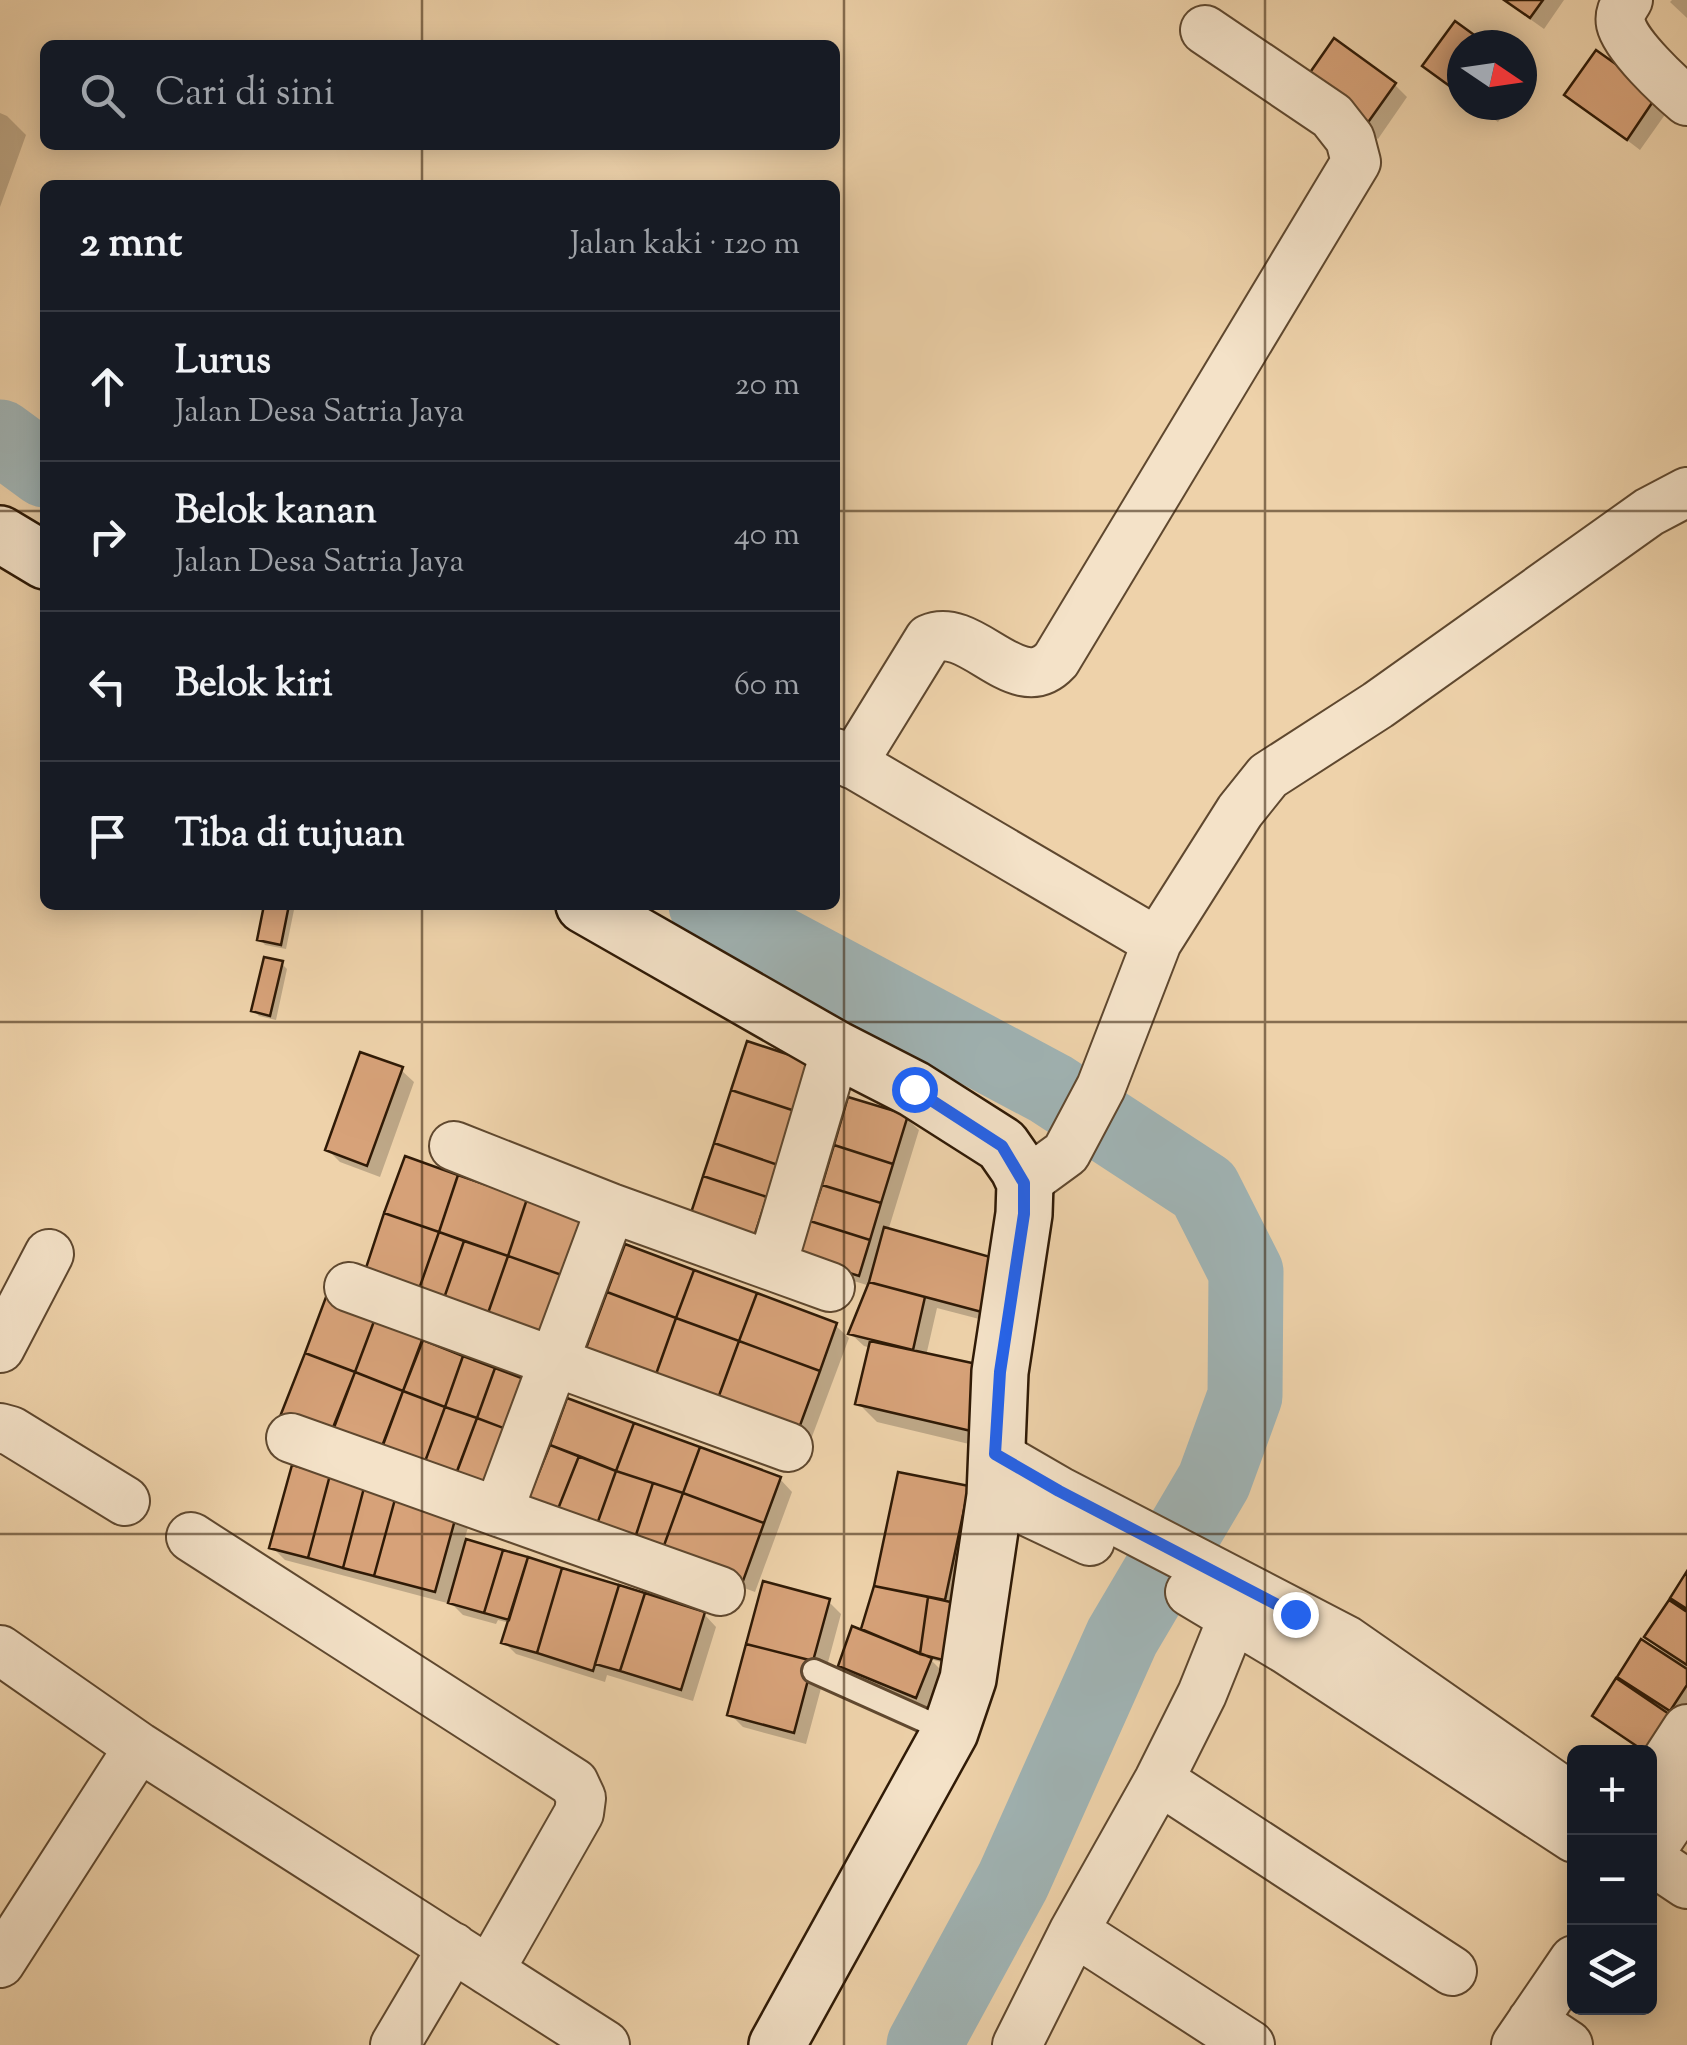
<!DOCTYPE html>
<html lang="id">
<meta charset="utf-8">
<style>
:root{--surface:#171b24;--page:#20242c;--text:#f1f3f6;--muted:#9ea1a6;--line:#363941}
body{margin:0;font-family:"Sorts Mill Goudy",serif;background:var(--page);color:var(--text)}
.controls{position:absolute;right:30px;bottom:30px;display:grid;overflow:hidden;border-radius:15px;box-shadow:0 5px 25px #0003}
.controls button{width:90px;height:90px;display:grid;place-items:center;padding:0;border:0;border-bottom:2px solid var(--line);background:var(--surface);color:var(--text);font:50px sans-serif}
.compass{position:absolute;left:1447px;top:30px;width:90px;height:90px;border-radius:50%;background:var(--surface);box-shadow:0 5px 25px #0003;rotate:103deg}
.stop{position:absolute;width:30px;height:30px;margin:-22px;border:8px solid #2563eb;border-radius:50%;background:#fff}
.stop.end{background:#2563eb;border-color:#fff;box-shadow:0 2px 10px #0008}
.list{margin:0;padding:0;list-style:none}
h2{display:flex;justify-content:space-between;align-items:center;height:130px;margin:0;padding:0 40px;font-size:42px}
h2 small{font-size:32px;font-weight:400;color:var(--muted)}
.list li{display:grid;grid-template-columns:65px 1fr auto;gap:30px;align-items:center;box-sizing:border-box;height:150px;padding:0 40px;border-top:2px solid var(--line)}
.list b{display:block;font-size:38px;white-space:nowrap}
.list p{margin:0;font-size:32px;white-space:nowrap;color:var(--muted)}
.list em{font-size:32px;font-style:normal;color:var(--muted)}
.icon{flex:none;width:55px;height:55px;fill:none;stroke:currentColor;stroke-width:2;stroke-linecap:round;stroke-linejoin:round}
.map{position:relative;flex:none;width:1687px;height:2045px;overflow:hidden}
.search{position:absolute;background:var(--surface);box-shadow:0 5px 25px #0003;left:40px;top:40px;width:800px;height:110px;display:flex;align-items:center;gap:25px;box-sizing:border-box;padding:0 35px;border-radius:15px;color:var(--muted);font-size:38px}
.panel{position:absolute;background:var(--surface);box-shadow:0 5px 25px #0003;left:40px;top:180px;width:800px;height:730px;border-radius:15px}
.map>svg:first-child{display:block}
.shadow{fill:#0003}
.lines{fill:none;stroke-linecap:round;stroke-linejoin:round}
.river{stroke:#a0b4b5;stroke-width:75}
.building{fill:#d7a279;stroke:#2f1a06;stroke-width:2.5}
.lane-casing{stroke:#5f482f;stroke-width:28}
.street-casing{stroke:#5f482f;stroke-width:52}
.secondary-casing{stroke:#2f1a06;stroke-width:60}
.lane{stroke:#f4e2c8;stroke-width:22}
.street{stroke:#f4e2c8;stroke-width:48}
.secondary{stroke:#f4e2c8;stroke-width:55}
.route{stroke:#2563eb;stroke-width:12}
.grid{fill:none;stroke:#2f1a06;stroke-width:2.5;stroke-opacity:0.55}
</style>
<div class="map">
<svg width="1687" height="2045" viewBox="0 0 1687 2045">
<rect width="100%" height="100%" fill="#eed2aa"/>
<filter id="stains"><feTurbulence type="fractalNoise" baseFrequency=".002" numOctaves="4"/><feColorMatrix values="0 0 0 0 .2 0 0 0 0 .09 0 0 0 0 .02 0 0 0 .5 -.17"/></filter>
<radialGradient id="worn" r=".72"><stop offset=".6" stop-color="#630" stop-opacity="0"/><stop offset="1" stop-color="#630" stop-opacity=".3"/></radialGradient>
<path class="shadow" d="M1503,0h61l-20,29z
M1672,0h15v18l-17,-16z
M1597,53l72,56 -29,41 -72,-55z
M1395,85l12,12 -29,42 -60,-43z
M1475,105h35l-12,17z
M0,113l7,3 19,19 -26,72z
M267,905h28l-9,44 -21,-4 -5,-6z
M282,964l5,5 -11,51 -17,-4 -5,-5z
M401,1070l13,12 -34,95 -40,-15 -12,-12z
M906,1118l13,12 -31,101 118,95 -69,-18 -11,48 64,93 -113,-27 -19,-19 13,-55 -7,-2 -13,-12 19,-48 -55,-17z
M626,1247l210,79 13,12 -39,104z
M294,1468l175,56 -5,17 240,73 12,13 -23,74 -86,-26 -2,7 -89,-28 -12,-12 6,-19 -12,-3 -2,4 -33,-9 -15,-15 -1,3 -162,-43 -13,-13z
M780,1479l12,13 -37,100 -78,-29z
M968,1488l-20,176 -18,-5 14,14 -16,35 -74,-30 -13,-13 22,-33 13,-47z
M828,1601l13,13 -35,130 -63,-17 -13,-13z
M1687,1615v102l-3,5 -20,-13 16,19 -35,24 -50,-37 41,-24 -15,-15 45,-20 -19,-19z"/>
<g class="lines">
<path class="river" d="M0,437l45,33
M706,905l345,184 153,100 42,83 -1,124 -31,85 -92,156 -109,244 -89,164"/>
</g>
<path class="building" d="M1504,0h39l-13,18z
M1455,21l33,24h-26v50l-40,-29z
M1334,38l62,45 -32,45 -62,-44z
M1596,50l62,44 -31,46 -63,-45z
M264,905h25l-8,40 -24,-5z
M264,957l19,4 -13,55 -19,-5z
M747,1041l64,21 -16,49 -64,-21z
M360,1052l43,15 -36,99 -42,-16z
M731,1090l64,21 -17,54 -64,-22z
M848,1097l60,18 -15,49 -59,-19z
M714,1143l64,22 -11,32 -64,-21z
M834,1145l59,19 -12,39 -59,-18z
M405,1156l53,19 -19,57 -55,-19z
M458,1175l69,24 -19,57 -69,-24z
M703,1176l64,21 -15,46 -64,-21z
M822,1185l59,18 -11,37 -60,-19z
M527,1199l66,23 -20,57 -65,-23z
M384,1213l55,19 -21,60 -54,-18z
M810,1221l60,19 -11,36 -60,-19z
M884,1227l124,35 -15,53 -124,-33z
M439,1232l25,9 -21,60 -25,-9z
M464,1241l44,15 -21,60 -44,-15z
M625,1244l69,26 -18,48 -69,-26z
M508,1256l65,23 -20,60 -66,-23z
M694,1270l63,23 -18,48 -63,-23z
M869,1282l56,15 -12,53 -65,-16z
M607,1292l69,26 -21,59 -70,-26z
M757,1293l80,30 -17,48 -81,-30z
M326,1297l50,19 -21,56 -50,-19z
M376,1316l48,19 -21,56 -48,-19z
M676,1318l63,23 -22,60 -62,-24z
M423,1340l40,16 -18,51 -42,-16z
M739,1341l81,30 -22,60 -81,-30z
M870,1341l116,25 -15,65 -116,-27z
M305,1353l50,19 -23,61 -51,-19z
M463,1356l32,12 -18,50 -32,-11z
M495,1368l37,14 -18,50 -37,-14z
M355,1372l48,19 -22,58 -49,-19z
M403,1391l42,16 -22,60 -43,-14z
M567,1398l67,25 -18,48 -66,-26z
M445,1407l32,11 -23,61 -31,-12z
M477,1418l37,14 -22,58 -37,-13z
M634,1423l66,24 -17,46 -67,-22z
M550,1445l29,11 -23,58 -29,-12z
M700,1447l81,30 -17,46 -81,-30z
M579,1456l37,15 -20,56 -40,-13z
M292,1465l38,10 -22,83 -39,-10z
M616,1471l37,12 -19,58 -38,-14z
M898,1472l71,14 -24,114 -71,-14z
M330,1475l35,9 -22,84 -35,-10z
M653,1483l30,10 -21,58 -28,-10z
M365,1484l32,8 -23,84 -31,-8z
M397,1492l61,17 -23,83 -61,-16z
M683,1493l81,30 -21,58 -81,-30z
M466,1539l37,11 -19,63 -36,-10z
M503,1550l25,7 -19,63 -25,-7z
M528,1557l34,11 -25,85 -36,-10z
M562,1568l57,17 -26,86 -56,-18z
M1687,1571v38l-17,-11z
M763,1581l67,18 -17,62 -67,-17z
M619,1585l26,8 -25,78 -25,-7z
M874,1586l54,11 -8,57 -59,-25z
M645,1593l60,19 -24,78 -61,-19z
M928,1597l27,6 -12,57 -23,-6z
M1669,1600l18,12v53l-43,-28z
M852,1626l80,32 -16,40 -78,-32z
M1641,1639l46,30v16l-17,26 -53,-34z
M746,1644l67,17 -19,72 -67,-18z
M1616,1678l53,36 -25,37 -52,-35z"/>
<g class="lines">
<g class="lane-casing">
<path id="lane" d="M814,1671l136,61"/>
</g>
<g class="street-casing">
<path id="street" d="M1628,0c-5,8 -9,14 -7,24 5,22 48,62 66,77
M835,753l322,189
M852,764l77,-125c43,-19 88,63 127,21l300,-498 -6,-23 -18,-23 -127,-86
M454,1146l157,62 219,79
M1025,1183l41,-30 35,-66 56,-145 83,-131 28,-35 110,-71 271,-193 38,-20
M772,1265l64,-216
M349,1287l439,160
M0,1348l49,-94
M0,1428l11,3 114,70
M291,1438l429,153
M995,1454l64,37 287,149 228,159
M995,1496l95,45
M498,1512l113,-304
M191,1537l383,246 7,15 -2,15 -90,158
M1190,1592l97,58 287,188
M0,1650l139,97 466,298
M1159,1780l293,191
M1650,1786l37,-57
M1652,1849l35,-52
M1651,1860l36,24
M1074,1931l176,114
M0,1963l139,-216
M1532,2021l36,24
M395,2045l58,-98
M1017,2045l57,-114 85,-151 43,-86 31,-77 19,-23
M1516,2045l58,-85"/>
</g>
<g class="secondary-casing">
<path id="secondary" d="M0,534l45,27
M584,905l252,144 78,40 88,56 16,23 7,15 -1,31 -24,158 -5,124 -27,183 -18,53 -173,313"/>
</g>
<use href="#lane" class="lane"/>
<use href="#street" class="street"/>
<use href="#secondary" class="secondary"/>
</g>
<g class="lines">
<path class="route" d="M914,1089l88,57 22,37v31l-24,158 -5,82 64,37 236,123"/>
</g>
<path class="grid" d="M422,0v45M844,0v2045M1265,0v2045M422,145v40M0,511h45M835,511h852M422,905v1140M0,1022h1687M0,1534h1687"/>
<rect width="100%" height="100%" filter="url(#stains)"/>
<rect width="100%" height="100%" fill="url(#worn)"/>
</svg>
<div class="controls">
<button>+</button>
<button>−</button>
<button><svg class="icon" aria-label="layers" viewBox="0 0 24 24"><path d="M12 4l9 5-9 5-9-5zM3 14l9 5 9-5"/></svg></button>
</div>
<svg class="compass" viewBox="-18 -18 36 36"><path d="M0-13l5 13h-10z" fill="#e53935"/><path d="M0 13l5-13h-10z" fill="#9ea1a6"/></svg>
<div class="stop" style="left:914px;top:1089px"></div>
<div class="stop end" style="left:1295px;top:1614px"></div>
<div class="search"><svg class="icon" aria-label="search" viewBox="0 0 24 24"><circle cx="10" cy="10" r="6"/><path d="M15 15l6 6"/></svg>Cari di sini</div>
<section class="panel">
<h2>2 mnt<small>Jalan kaki · 120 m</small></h2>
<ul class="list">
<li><svg class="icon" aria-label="ahead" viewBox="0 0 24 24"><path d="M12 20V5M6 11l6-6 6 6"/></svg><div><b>Lurus</b><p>Jalan Desa Satria Jaya</p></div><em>20 m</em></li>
<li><svg class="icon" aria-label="right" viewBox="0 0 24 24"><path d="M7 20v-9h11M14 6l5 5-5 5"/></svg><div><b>Belok kanan</b><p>Jalan Desa Satria Jaya</p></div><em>40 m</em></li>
<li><svg class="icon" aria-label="left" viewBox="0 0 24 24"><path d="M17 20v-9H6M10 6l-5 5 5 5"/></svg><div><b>Belok kiri</b></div><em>60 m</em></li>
<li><svg class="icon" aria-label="arrive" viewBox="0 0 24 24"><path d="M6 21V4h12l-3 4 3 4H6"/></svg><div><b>Tiba di tujuan</b></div></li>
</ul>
</section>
</div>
